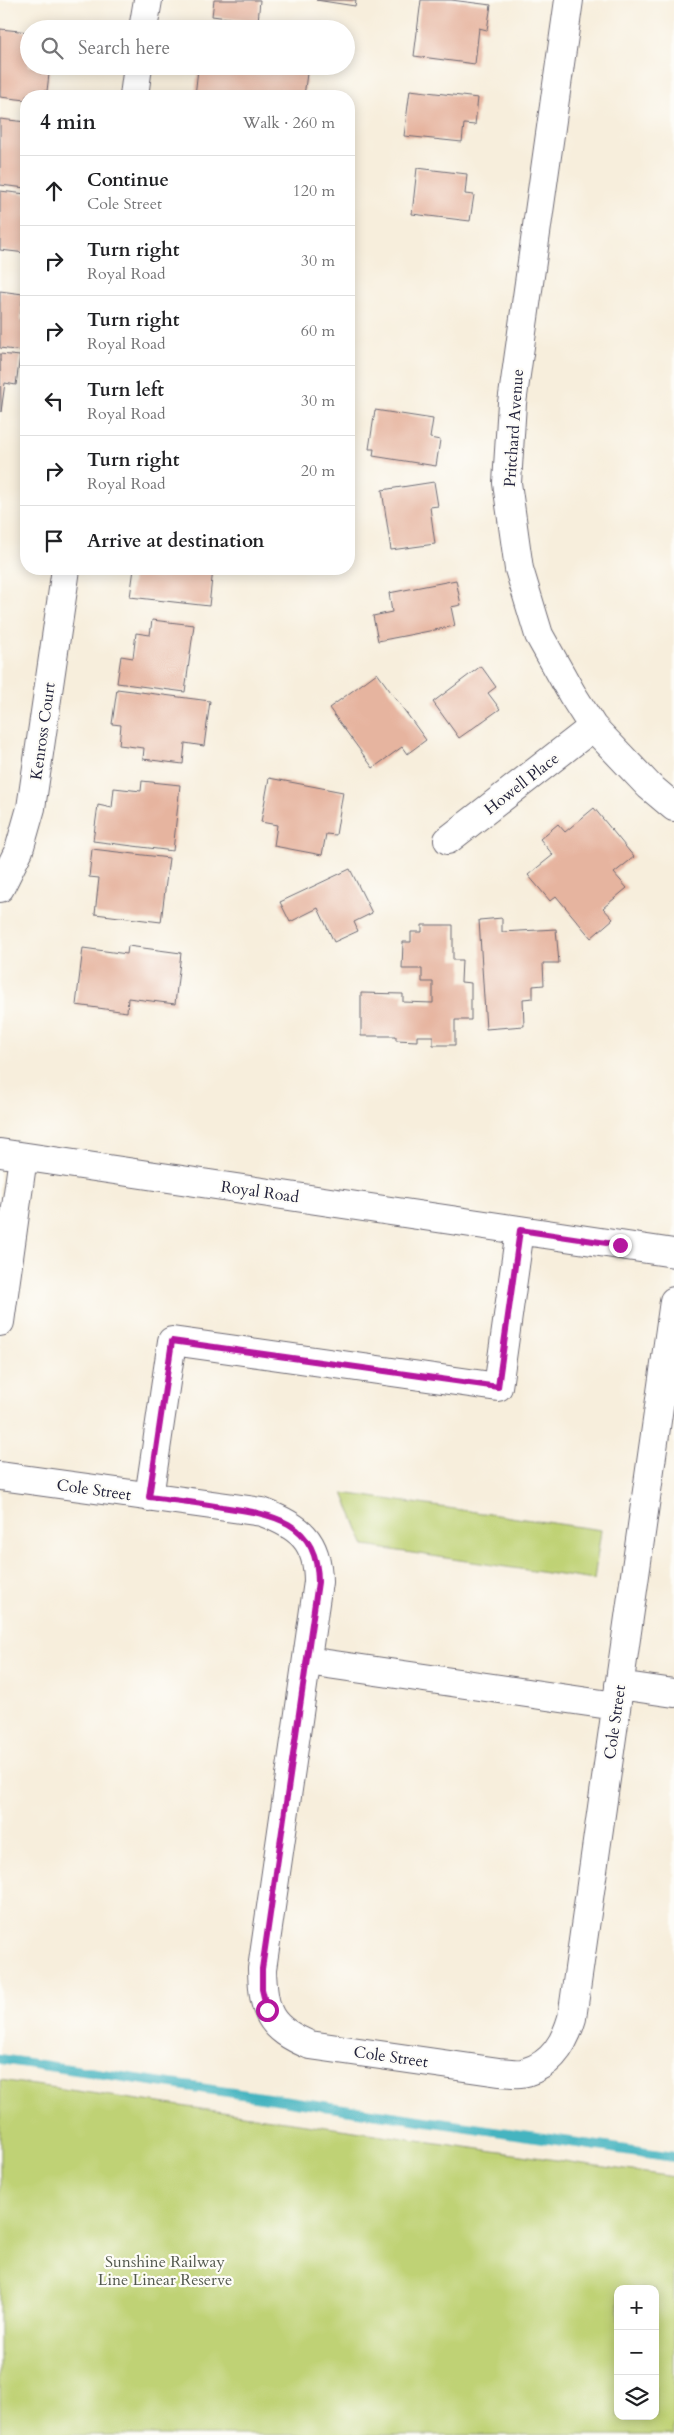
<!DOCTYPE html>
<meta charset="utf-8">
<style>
:root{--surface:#fff;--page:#f6f6f6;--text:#202124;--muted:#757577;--line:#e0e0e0}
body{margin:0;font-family:Cardo,serif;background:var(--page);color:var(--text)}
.controls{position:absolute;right:15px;bottom:15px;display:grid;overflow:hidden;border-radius:10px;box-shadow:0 2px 12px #0003}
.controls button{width:45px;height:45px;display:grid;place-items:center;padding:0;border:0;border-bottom:1px solid var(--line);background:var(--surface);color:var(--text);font:25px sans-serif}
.stop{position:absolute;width:15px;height:15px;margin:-11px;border:4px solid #b5179e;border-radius:50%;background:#fff}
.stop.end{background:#b5179e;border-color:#fff;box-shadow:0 1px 5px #0008}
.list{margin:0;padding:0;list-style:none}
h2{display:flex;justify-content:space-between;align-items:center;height:65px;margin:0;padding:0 20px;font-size:21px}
h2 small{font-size:16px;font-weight:400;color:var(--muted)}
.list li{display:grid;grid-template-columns:32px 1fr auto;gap:15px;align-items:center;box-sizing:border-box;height:70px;padding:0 20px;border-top:1px solid var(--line)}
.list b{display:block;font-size:19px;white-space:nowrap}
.list p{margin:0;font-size:16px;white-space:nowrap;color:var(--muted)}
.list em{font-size:16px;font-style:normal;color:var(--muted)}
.icon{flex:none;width:28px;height:28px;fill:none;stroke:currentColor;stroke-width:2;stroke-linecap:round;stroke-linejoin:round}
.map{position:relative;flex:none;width:674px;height:2435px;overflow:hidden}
.search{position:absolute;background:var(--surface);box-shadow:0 2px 12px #0003;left:20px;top:20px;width:335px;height:55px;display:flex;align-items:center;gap:12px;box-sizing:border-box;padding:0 18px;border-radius:28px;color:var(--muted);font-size:19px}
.panel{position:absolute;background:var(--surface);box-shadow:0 2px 12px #0003;left:20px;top:90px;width:335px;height:485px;border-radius:20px}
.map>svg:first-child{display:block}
.green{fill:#bfd275;stroke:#707a58;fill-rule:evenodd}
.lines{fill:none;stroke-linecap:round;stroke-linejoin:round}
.stream{stroke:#45b4c0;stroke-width:10}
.building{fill:#e6b49f}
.minor-casing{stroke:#6d6973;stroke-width:30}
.minor{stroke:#fff;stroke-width:28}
.route{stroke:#b5179e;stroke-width:6}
.labels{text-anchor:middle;stroke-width:4.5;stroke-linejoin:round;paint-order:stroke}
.street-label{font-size:16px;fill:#22223b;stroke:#fdfcf7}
.park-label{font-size:16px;fill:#51574c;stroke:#fdfcf7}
</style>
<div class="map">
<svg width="674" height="2435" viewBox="0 0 674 2435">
<rect width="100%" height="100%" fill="#fdfcf7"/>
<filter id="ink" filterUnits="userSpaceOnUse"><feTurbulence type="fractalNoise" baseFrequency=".02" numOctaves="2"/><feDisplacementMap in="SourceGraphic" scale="10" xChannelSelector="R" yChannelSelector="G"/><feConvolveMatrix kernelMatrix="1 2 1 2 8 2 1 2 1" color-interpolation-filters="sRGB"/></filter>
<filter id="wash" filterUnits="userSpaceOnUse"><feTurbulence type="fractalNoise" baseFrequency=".0096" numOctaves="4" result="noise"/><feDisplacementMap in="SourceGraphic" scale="20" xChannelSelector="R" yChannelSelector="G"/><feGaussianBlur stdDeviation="1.12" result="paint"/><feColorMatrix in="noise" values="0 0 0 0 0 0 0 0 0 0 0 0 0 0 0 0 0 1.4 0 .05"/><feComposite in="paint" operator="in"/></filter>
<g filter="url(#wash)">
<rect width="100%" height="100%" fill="#f7eedc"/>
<path class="green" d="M343,1493l258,37 -7,50 -229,-34z
M0,2080l674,97v258h-674zM618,2289h37v127h-37z"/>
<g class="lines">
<path class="stream" d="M0,2059l674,98"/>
</g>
<g id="blocks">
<path class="building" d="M214,0h46l-2,22 -46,-6z
M316,0h40l-1,6z
M421,0h30l40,5 -4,25 -8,-2 -4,36 -61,-8z
M0,29l29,3v34h21l-3,25 -13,-1 -1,6h-7v4l-26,-3z
M204,66h104l-4,30h-109l3,-27 6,1z
M410,90l68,8 -3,27 -11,-1 -2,18 -58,-6z
M0,119l26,3v66l-26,-3z
M417,168l50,6 -2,20 9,1 -4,26 -58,-7z
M0,191l26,3v59l-26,-3z
M0,291l23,3 -3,27h5l-3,30 -22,-3z
M0,354l20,2 -4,29 -11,-2 -4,29z
M375,410l58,9 -3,19 10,2 -4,26 -63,-10 1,-7h-5z
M434,482l4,24 -8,1 5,37 -44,6 -9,-60z
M134,569h79l-4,37 -79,-9z
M456,580l5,25 -10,2 4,19 -77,15 -5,-25 19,-4 -3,-19z
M152,620l42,5 -9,67 -68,-9 4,-27 12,2 3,-25 14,2z
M481,666l15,21 -8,6 12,16 -41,29 -26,-36z
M377,673l49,67 -19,14 -5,-7 -29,21 -44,-60z
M117,689l93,12 -6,45 -19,-3 -2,21 -40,-5 1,-11 -25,-3 2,-20 -9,-1z
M269,778l74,14 -7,43 -10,-1 -4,21 -48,-9 3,-21 -16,-3z
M142,781l38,4 -7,66 -80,-10 5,-36 14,3 2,-20 27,3z
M594,808l40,49 -20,16 13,15 -24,20 10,11 -22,19 -35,-42 -6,5 -22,-26 25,-20 -13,-16 18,-15 7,8z
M92,849l77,9 -8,64 -66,-8 4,-36 -10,-1z
M350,869l22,44 -18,9 4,9 -24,11 -16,-34 -28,14 -10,-20z
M502,918v14l54,-3 3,34h-16l1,22 -11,1v12l-10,1 1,27 -38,3 -7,-109z
M422,925h31v35h9l-1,22 10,1v37h-16v25h-22v-9h-16v5l-21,-1v-4h-35v-43l42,1v8l30,1v-21h-11v-13h-20l1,-27h8v-10h11z
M128,946l53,7 -6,51 -47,-6 -1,14 -51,-7 7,-57 44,6z"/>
</g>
</g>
<g filter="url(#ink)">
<use href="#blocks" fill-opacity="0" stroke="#6d6973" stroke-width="1"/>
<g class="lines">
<g class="minor-casing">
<path id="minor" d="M569,0l-57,403 -5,80 12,86 20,66 33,59 21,33 56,59 25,21
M143,29l5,-29
M134,96l4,-30
M448,840l145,-113
M0,888l19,-38 12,-42 35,-239
M0,1153l674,100
M0,1322l23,-165
M0,1476l262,36c37,14 56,28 56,70l-56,387c1,43 7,59 48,76l189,27c8,0 20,3 27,0 27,-8 39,-30 46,-54l102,-717
M149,1497l23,-156 326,46 22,-157
M307,1661l309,45
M619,1685l55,8"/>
</g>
<use href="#minor" class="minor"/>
</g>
</g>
<g class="lines" filter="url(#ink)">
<path class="route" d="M267,2010l-5,-21v-20l56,-387c0,-61 -46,-68 -96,-75 -24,-4 -48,-7 -73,-10l23,-156 326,46 22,-157 100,15"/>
</g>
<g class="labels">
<g class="street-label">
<text transform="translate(513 428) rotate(-86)" y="6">Pritchard Avenue</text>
<text transform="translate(42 731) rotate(-82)" y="6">Kenross Court</text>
<text transform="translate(521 783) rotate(-38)" y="6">Howell Place</text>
<text transform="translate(260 1191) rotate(8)" y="6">Royal Road</text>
<text transform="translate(94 1489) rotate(8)" y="6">Cole Street</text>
<text transform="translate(614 1722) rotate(-82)" y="6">Cole Street</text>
<text transform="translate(391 2056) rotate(8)" y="6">Cole Street</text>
</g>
<g class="park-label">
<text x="165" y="2267">Sunshine Railway<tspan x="165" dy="18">Line Linear Reserve</tspan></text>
</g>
</g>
</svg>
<div class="controls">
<button>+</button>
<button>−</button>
<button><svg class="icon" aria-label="layers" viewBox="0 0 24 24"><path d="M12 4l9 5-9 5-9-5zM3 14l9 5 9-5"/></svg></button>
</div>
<div class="stop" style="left:267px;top:2010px"></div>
<div class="stop end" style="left:620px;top:1245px"></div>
<div class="search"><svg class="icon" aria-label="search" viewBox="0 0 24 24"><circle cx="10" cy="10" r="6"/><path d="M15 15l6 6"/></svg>Search here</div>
<section class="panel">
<h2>4 min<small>Walk · 260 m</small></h2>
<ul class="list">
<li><svg class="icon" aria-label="ahead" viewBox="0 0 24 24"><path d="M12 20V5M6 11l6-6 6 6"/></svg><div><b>Continue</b><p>Cole Street</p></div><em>120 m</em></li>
<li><svg class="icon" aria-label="right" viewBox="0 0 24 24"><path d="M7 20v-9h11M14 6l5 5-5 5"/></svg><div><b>Turn right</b><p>Royal Road</p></div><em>30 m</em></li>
<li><svg class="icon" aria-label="right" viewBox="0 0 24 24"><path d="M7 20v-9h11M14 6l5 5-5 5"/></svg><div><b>Turn right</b><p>Royal Road</p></div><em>60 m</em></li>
<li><svg class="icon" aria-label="left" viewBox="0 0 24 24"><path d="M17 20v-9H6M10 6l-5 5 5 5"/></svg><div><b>Turn left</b><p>Royal Road</p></div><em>30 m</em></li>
<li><svg class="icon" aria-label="right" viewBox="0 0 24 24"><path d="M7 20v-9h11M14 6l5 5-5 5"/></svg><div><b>Turn right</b><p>Royal Road</p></div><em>20 m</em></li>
<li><svg class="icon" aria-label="arrive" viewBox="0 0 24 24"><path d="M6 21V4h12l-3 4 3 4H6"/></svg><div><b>Arrive at destination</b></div></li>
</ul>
</section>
</div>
